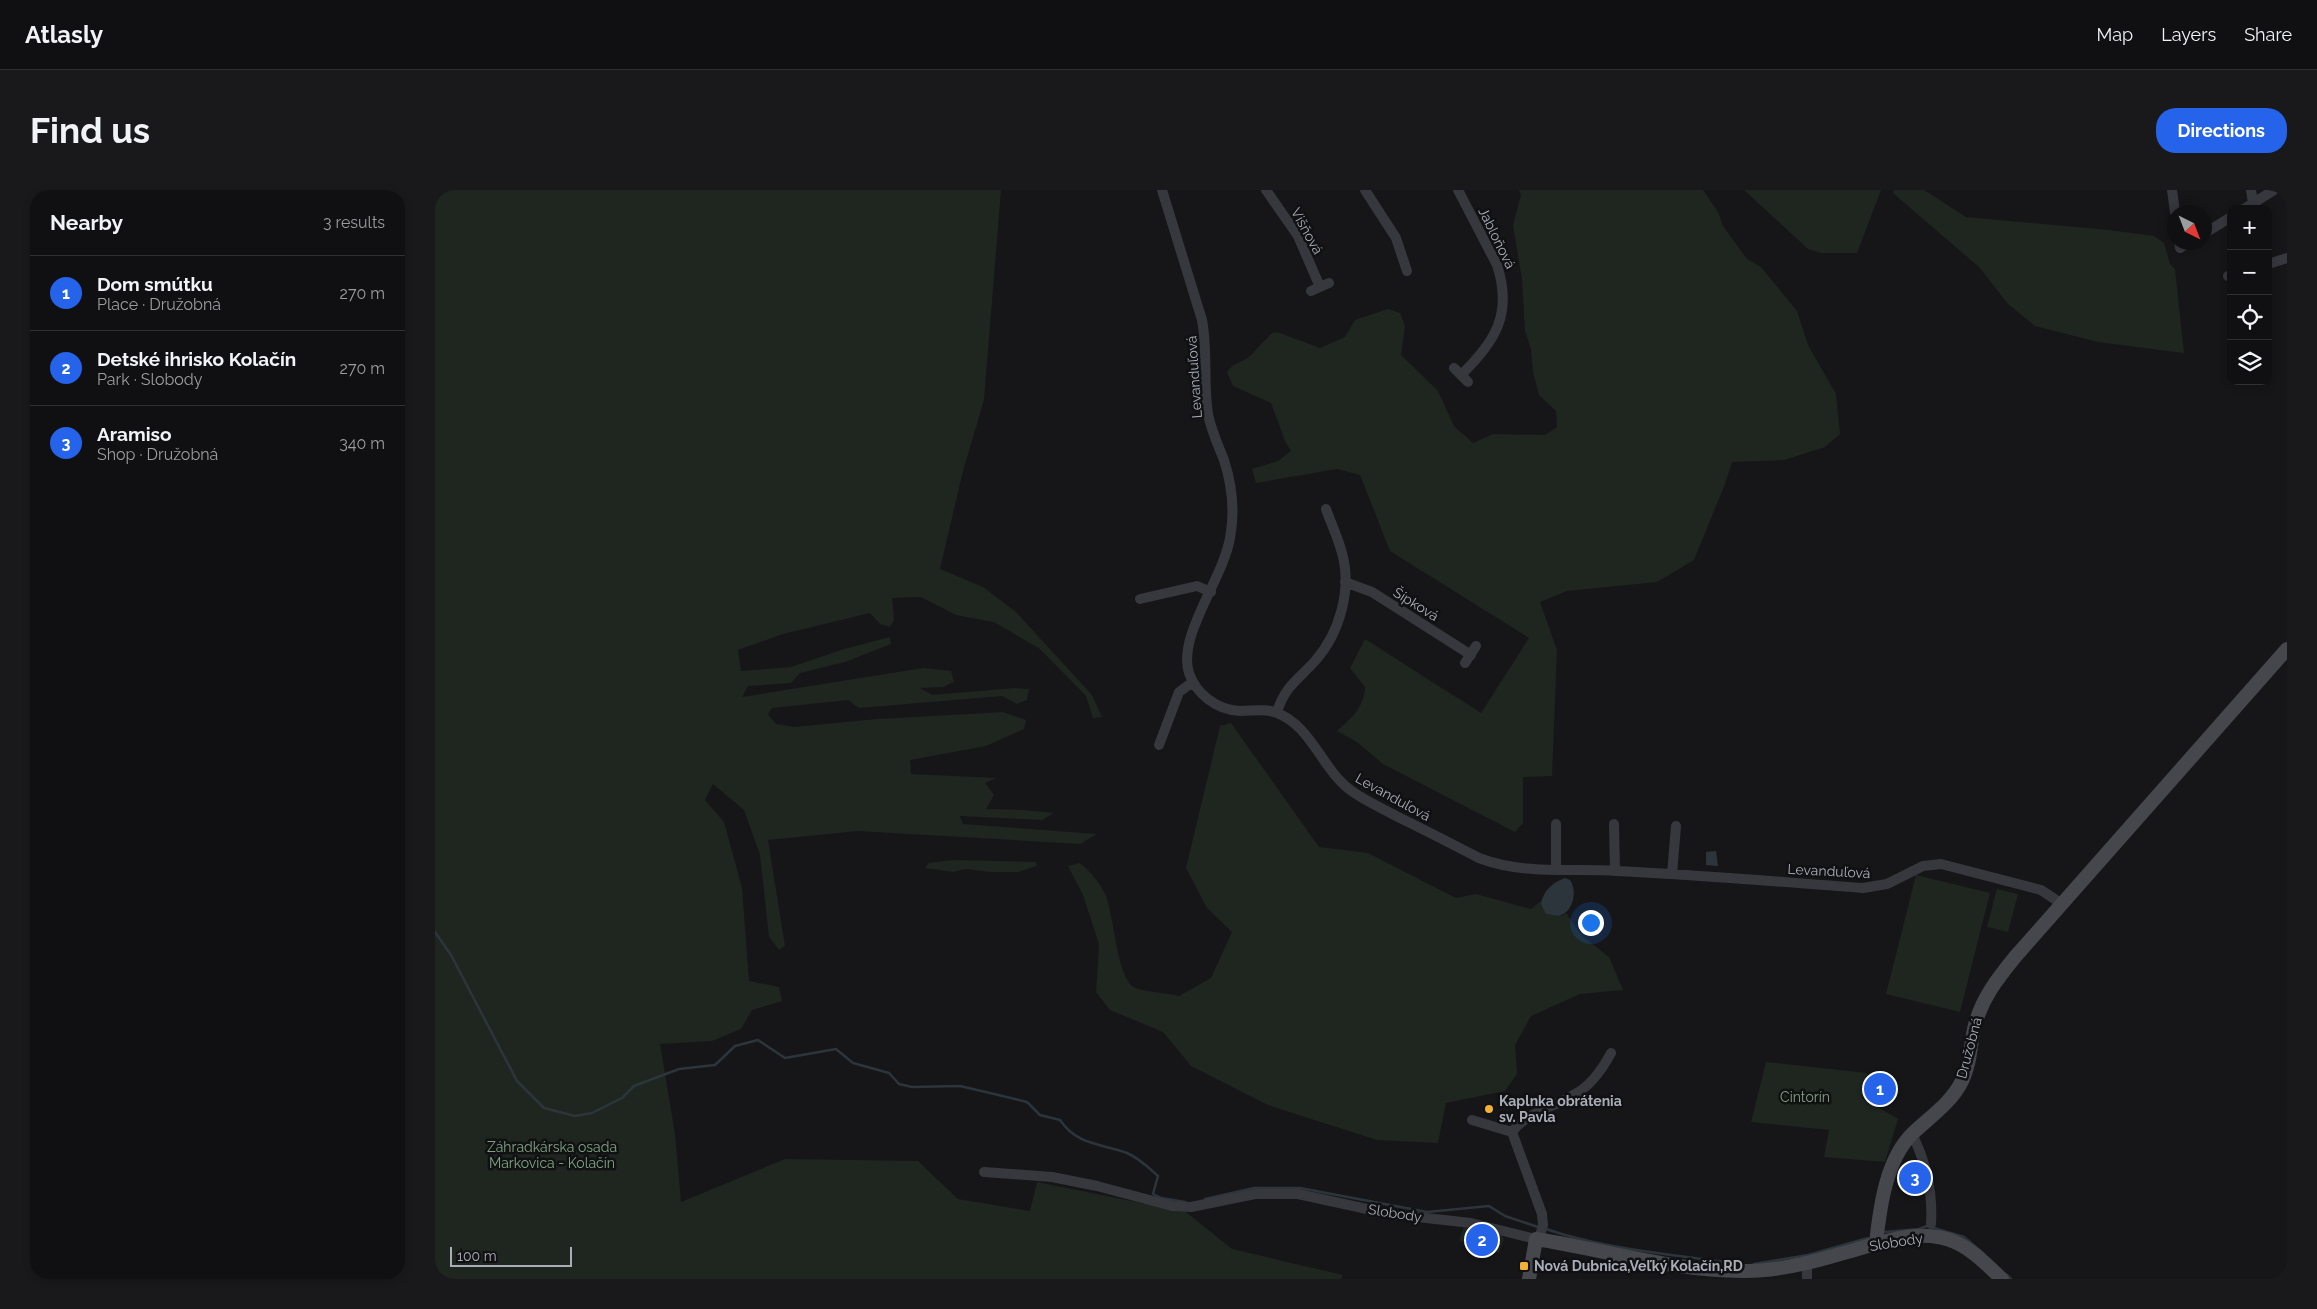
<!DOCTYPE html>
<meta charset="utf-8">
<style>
:root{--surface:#101012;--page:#19191b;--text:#f1f3f6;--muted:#9c9d9f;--line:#303032;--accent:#2563eb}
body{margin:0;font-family:Raleway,sans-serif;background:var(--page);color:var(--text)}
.controls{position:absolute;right:15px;top:15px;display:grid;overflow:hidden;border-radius:10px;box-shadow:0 2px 8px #0003}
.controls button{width:45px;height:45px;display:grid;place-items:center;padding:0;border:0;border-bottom:1px solid var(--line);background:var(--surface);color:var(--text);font:25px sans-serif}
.compass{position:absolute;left:1732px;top:15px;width:45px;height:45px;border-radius:50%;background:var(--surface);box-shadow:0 2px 8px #0003;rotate:138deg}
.scale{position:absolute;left:15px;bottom:12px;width:122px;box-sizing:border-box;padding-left:5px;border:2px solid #a8adb8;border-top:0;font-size:14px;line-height:18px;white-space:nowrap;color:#a8adb8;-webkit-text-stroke:4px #111113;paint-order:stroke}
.you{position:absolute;left:1155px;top:732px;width:18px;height:18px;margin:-12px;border:4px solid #fff;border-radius:50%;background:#1a73e8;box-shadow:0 0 0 8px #1a73e833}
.badge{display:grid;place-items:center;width:32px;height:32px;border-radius:50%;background:var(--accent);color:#fff;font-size:16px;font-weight:700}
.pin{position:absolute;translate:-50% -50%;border:2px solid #fff;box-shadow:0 1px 5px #0006}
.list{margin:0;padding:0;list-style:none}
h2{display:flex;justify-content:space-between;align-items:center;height:65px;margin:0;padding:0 20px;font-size:21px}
h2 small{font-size:16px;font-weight:400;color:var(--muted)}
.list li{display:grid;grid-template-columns:32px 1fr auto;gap:15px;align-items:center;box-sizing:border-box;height:75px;padding:0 20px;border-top:1px solid var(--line)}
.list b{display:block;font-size:19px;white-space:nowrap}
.list p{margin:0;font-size:16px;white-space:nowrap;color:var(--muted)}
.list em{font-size:16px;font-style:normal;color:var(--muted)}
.icon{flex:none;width:28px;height:28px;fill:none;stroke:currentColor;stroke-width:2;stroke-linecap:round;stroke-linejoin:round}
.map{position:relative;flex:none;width:1852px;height:1089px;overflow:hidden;border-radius:20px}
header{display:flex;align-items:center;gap:30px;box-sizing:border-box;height:70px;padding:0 25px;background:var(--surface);border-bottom:1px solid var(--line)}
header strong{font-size:24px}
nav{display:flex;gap:28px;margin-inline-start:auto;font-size:18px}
.intro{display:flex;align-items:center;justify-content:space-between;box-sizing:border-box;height:120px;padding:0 30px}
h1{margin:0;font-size:35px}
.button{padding:12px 22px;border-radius:20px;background:var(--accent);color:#fff;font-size:18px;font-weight:700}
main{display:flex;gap:30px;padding:0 30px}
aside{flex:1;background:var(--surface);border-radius:20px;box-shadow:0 2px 8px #0003}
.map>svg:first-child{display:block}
.green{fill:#1e261f}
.water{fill:#2c353c}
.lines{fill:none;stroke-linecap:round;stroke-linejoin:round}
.stream{stroke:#2c353c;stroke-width:2.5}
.street{stroke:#37383d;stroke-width:10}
.secondary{stroke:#45474d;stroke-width:14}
.poi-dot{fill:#f2b134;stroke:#111113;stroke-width:2}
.labels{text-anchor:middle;stroke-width:5;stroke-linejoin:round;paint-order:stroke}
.street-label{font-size:14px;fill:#a8adb8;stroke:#111113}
.park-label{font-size:14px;fill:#7fa381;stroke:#111113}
.poi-label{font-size:14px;font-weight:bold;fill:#a8adb8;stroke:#111113;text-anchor:start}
</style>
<header>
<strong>Atlasly</strong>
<nav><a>Map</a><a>Layers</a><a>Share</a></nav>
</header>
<div class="intro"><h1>Find us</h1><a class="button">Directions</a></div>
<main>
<aside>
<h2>Nearby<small>3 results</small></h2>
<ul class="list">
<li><span class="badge">1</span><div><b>Dom smútku</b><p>Place · Družobná</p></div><em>270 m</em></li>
<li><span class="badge">2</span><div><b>Detské ihrisko Kolačín</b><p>Park · Slobody</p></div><em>270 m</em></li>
<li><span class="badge">3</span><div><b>Aramiso</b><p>Shop · Družobná</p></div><em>340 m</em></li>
</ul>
</aside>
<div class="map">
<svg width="1852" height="1089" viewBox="0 0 1852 1089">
<rect width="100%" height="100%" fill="#161618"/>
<path class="green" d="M0,0h566l-17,210 -21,71 -23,98 43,18 33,25 76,83 10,22 -9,1 -7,-22 -46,-47 -46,-27 -38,-7 -35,-18 -29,1 2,22 -4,7 -10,-3 -10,-11 -87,21 -45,16 3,21 50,-4 53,-18 46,-12 1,7 -46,18 -45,11 -9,10 -43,3 -6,11 181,-29 28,3 3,11 -11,5 -23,1 12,7 83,-7 14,1 -2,11 -10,4 -15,-8 -143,12 -11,-8 -76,8 -4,6 8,10 18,3 83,-8 126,-7 23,8 -2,9 -38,17 -76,14 1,14 85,4 -11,5 9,12 -8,14 37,1 31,3 -12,7 -82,-4 3,8 134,10 -17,10 -222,-13 -90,9 17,106 -6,4 -10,-13 -9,-82 -16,-45 -31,-26 -8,16 19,22 18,66 7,93 30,6 3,14 -30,9 -11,19 -29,12 -52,3 15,90 6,68 104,-43 133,2 40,38 72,12 7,-29 149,30 46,37 111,26 -2,4h-906z
M1084,0h184l15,22 5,14 24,33 14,8 36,44 11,34 28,49 4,40 -15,13 -41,13 -52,2 -7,22 -31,76 -37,22 -90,9 -27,11 17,48 -5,126 -29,1v46l-8,9 -132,-68 -26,-22 -20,-11c15,-14 27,-23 28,-44l-15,-19 15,-29 116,74 48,-75 -139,-87 -30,-76 -23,-6 -81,14 -4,-14 26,-8 13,-10 -6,-10 -14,-38 -38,-17 -6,-14 5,-6 16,-8 24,-25 5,-1 43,16 25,-11 10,-17 33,-11 12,4 5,13 -4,29 37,36 16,35 19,17 20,-9 52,1 12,-8 -1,-16 -17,-16 -6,-23 -2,-23 -6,-18 -3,-52 -9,-54 8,-30z
M1309,0h137l-24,63h-35l-14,-4z
M1459,0h30l42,27 143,13 45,6 10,7 6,21 5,5 9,84 -86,-11 -63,-16 -27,-22 -29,-37 -86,-74z
M796,533l88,124 49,6 88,45 20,-4 55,15 11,-9 4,14 16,2 4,-3 15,22 28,22 14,33 -43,4 -49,22 -16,29 2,29 -12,17 -59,12 -8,40 -61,-3 -109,-35 -77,-39 -28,-34 -53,-22 -14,-18 3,-48 -16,-49 -15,-29 12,-3c11,9 20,20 26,33 8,20 11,82 28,91 9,5 34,6 45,9l32,-18 21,-46 -25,-24 -21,-40 34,-142z
M518,670l83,2 1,4 -19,6h-28l-24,-3 -13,3 -28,-4 4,-5z
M1481,685l74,18 -30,119 -74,-18z
M1562,699l21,5 -10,38 -21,-5z
M1331,872l101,11 -5,25 36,21 -13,43 -61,-5 5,-27 -78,-8z
M1029,1036l37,8 3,5 -5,14 -40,-12z"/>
<path class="water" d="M1281,661l2,15 -12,-1v-13z
M1130,688l5,2c8,12 3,32 -11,36l-13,-2 -5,-10c2,-13 12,-22 24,-26z"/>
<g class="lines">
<path class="stream" d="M0,742l16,23 66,126 27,27 31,8 17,-3 30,-15 12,-12 45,-17 36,-4 20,-19 23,-6 27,18 51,-9 17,14 36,10 10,11 13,3 48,-1 30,7 37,9 13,13 20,5c18,26 40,23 67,33 12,5 22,15 31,23l-5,18 8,4 24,4
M770,1009l49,-11h46l127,24 62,-6 16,10 36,12
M1111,1039c61,21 127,25 191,35
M1450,1042l34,-3 8,-3 37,11 20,17
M1319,1074l54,-9 60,-17
M1572,1085l4,4"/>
<path class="street" d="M727,0l40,130c6,31 1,62 6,94 3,16 10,31 16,46 8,25 11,52 6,78 -7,41 -53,98 -41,135 7,21 28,37 51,38 13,0 25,-3 37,2 33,12 45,55 72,76 14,11 33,19 49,28 27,13 54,27 81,41 44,17 91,10 138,13 82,4 164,11 246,17l24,-4 36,-18 18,-2 100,26 21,14
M831,0l32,46 22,51
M930,0l31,48 11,33
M1023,0l39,75c16,49 -2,77 -36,110
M1737,0l3,22
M1816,0l2,13
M1809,19l30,-19
M1770,43l26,-16
M1744,52l1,6 9,-6
M1833,74l19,-6
M1793,86l3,-1
M876,101l18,-8
M1019,178l14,14
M910,392l27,10 99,63
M705,409l57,-13 14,6
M1030,473l11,-17
M842,522c8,-26 21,-32 38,-51 25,-28 37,-72 27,-108 -4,-15 -11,-30 -16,-44
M724,555l20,-53 14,-10
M1179,634l1,46
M1121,679v-45
M1237,684l4,-48
M1037,930l40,12 30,82 1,11 -4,14
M1077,942c16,-21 42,-24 63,-38 15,-8 28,-26 36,-41
M1477,944c14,28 21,58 19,90
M549,982l68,5 45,9 75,20 19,1 64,-13h43l92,20 81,9 65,16
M1372,1073v16"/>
<path class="secondary" d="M1441,1053c4,-36 10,-84 37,-110 18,-17 38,-30 49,-52 9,-18 8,-37 13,-56 7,-27 23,-47 40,-68l272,-308
M1094,1089l7,-40c70,11 140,33 211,32 31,0 63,-8 93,-17 35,-9 78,-28 115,-12 18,8 33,24 47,37"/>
</g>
<g class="poi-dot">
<circle cx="1054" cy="919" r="5"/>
<rect x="1084" y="1071" width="10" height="10" rx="2.5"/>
</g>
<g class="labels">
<g class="street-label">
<text transform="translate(872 41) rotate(61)" y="5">Višňová</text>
<text transform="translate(1062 48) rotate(64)" y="5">Jabloňová</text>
<text transform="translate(759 187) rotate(-94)" y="5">Levanduľová</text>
<text transform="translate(981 414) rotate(32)" y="5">Šípková</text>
<text transform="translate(958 607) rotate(29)" y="5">Levanduľová</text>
<text transform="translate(1394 681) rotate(3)" y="5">Levanduľová</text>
<text transform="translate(1534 858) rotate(-75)" y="5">Družobná</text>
<text transform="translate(960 1023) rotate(9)" y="5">Slobody</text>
<text transform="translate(1461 1052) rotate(-9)" y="5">Slobody</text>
</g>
<g class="park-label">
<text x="1370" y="912">Cintorín</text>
<text x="117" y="962">Záhradkárska osada<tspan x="117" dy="16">Markovica - Kolačín</tspan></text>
</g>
<g class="poi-label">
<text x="1064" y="916">Kaplnka obrátenia<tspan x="1064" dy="16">sv. Pavla</tspan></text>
<text x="1099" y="1081">Nová Dubnica,Veľký Kolačín,RD</text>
</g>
</g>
</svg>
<div class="controls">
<button>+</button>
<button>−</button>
<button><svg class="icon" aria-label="locate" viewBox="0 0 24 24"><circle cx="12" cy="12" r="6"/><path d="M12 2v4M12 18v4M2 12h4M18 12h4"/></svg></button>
<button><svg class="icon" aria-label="layers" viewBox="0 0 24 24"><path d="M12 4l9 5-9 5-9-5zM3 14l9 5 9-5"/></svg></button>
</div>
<svg class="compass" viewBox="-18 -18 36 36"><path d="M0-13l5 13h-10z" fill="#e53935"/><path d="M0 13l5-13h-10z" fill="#9c9d9f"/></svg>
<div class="scale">100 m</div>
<div class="you"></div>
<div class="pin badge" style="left:1445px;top:899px">1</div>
<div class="pin badge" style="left:1047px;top:1050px">2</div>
<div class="pin badge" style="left:1480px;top:988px">3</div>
</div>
</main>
